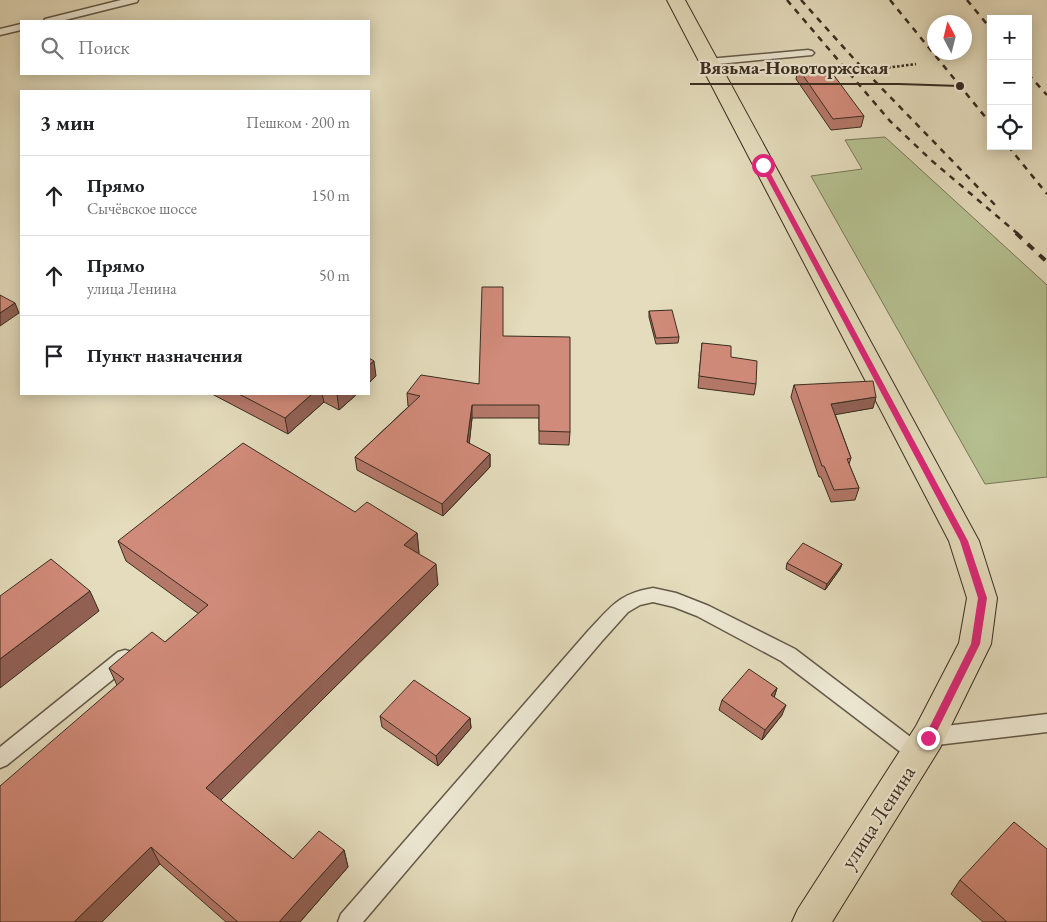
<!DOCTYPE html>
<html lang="ru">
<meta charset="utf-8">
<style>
:root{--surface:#fff;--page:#f2f2f2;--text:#202124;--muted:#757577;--line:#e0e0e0}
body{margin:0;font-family:"EB Garamond",serif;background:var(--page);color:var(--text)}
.controls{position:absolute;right:15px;top:15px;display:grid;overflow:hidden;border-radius:0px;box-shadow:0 2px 12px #0003}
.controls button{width:45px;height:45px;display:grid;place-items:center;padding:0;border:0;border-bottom:1px solid var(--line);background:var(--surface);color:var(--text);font:25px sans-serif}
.compass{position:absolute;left:927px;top:15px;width:45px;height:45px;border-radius:50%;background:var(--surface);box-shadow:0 2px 12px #0003;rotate:353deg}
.stop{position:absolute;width:15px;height:15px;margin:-11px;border:4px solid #db2777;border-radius:50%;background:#fff}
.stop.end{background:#db2777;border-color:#fff;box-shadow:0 1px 5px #0008}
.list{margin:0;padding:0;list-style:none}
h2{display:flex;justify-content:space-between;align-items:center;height:65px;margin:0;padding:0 20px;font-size:21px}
h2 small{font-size:16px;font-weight:400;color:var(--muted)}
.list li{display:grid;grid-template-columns:32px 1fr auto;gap:15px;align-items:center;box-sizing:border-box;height:80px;padding:0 20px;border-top:1px solid var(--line)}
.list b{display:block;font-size:19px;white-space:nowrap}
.list p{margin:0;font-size:16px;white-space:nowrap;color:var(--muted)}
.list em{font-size:16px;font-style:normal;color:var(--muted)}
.icon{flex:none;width:28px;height:28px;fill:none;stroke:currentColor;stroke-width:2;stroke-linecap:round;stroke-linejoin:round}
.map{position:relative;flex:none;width:1047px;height:922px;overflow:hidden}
.search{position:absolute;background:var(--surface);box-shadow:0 2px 12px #0003;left:20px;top:20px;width:350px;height:55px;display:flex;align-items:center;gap:12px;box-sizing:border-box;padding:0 18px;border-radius:0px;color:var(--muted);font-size:19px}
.panel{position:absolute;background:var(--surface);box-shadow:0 2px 12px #0003;left:20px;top:90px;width:350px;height:305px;border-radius:0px}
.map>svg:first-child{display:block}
.green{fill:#b5c090;stroke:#787658}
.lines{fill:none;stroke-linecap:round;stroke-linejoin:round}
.service-casing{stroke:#645948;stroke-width:3}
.primary-casing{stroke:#3a2d21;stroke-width:2}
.path{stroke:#3a2d21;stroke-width:2.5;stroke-dasharray:2.5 2;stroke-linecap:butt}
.service{fill:#ede8d3;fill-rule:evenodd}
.primary{fill:#e4dcbc;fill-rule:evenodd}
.rail-far1{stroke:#3a2d21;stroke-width:2.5;stroke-dasharray:6 6;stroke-linecap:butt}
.rail{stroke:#3a2d21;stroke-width:4;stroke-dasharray:8 8;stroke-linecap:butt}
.wall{fill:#b47869;stroke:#3a2d21}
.shaded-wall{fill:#926155;stroke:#3a2d21}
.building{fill:#d18b7a;stroke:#3a2d21}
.route{fill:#db2777}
.labels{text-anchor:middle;stroke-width:4.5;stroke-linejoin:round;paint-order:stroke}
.near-street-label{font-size:21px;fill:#3a2d21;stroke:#ede8d3}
.leader{fill:none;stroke:#3a2d21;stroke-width:2}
.callout-dot{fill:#3a2d21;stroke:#ede8d3;stroke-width:2}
.callout-label{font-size:19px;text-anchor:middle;font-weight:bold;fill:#3a2d21;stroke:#ede8d3;stroke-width:4.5;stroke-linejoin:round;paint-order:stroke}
</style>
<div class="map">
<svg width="1047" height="922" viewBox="0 0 1047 922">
<rect width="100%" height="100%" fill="#e4dcbc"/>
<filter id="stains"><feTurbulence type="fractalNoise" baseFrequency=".004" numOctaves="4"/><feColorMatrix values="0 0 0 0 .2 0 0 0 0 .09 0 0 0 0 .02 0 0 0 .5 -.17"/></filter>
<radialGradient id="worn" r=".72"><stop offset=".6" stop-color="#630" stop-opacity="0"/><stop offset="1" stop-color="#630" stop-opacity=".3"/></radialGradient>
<path class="green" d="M885,137l162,148v192l-62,7 -174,-308 51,-7 -17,-29z"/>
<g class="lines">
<g class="service-casing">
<path id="service" d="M121,0h17l-1,2 -76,19h-17l1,-2z
M21,24v6l-21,5v-6z
M808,50l4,1 2,2 -2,2 -104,10 -6,-3 6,-3z
M653,588l23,5 33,13 86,43 130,99 3,6 -3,6 -7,3 -7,-3 -130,-99 -84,-45 -23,-9 -21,-5 -13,3 -12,7 -26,29 -239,281h-25l3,-8 247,-283c24,-25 30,-37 65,-43z
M125,650l7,2 2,6 -2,6 -125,101 -7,3v-21l118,-95z
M1047,714v18l-119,14 -7,-3 -3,-6 3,-6 7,-3z"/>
</g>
<g class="primary-casing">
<path id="primary" d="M667,0h18l294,541 18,57 -6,46 -51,104 -108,174h-40l6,-13 118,-183 43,-83 8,-45 -18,-57z"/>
</g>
<path class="path" d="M830,73h17l69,-9"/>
<use href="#service" class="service"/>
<use href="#primary" class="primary"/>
<path class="rail-far1" d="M787,0l103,121 41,39 87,74
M801,0l63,70 134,138
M890,0l101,124
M967,0l24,29
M1028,74l19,21
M1008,146l39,48"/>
<path class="rail" d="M1016,233l31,29"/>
</g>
<path class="wall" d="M798,68l66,48 -3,11 -30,3 -35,-51z
M649,311l30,26 -1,6 -22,1 -7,-27z
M503,336l67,96 -1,13 -30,-1v-26h-67l-3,26 21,10v13l-47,49 -86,-46 -2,-13 54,-51h-1l-1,-13 72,-9z
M702,343l29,14 25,27 -2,11 -56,-7z
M794,385l79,23 -38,6 16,44 -2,6 10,24 -4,12 -24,2 -10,-25h-2l-28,-80z
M212,394h145l-18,16 -15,-8 -36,32z
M355,512l62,21 2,21 19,31 -218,215 73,59 51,-9 4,17 -48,55h-74l-66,-58 -58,58 15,-237 -8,-17 56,-26 34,-28 -73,-53 -8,-20z
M787,563l55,1 -2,5 -15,21 -39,-21z
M777,688l-3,9 8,18 -20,25 -43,-30 3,-10z
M380,716l90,2 1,10 -33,38 -56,-39z
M960,880l87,42h-64l-32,-28z"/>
<path class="shaded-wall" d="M15,303l4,10 -19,13v-13z
M374,361l2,15 -7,7v-18z
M312,394h10l2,8 -36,32 -3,-16z
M337,394h20l-18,16z
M876,397l-3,11 -45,8 3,-12z
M472,405v13l-4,37 -1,-13z
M490,454v13l-47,49 -1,-12z
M417,533l2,20 -12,12 -3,-20z
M436,564l2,21 -224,222 -8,-19z
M842,564l-2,5 -15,21 2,-6z
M90,591l9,20 -99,77v-29z
M777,688l-3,10 -3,-3z
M786,705l-4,10 -20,25 3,-10z
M470,718l1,10 -33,38 -2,-10z
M151,847l9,17 -58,58h-28z
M344,850l4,17 -48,55h-21z"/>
<path class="building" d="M827,66l37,50 -31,3 -35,-51z
M482,287h21v49l67,1v95l-31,-1v-26h-67l-5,37 23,12 -48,50 -87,-47 65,-61 -13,-3 14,-18 58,9z
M0,295l15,8 -15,10z
M672,310l7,27 -23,1 -7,-27z
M702,343l29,3v11l26,4 -1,23 -57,-8z
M369,358l5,3 -5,4z
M873,381l3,16 -45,7 20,54 -4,1 12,29 -25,2 -10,-24h-2l-28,-81z
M239,394h73l-27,24z
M243,443l112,69 12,-10 50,31 -13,12 32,19 -230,224 87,71 26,-28 25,19 -65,72h-41l-87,-75 -77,75h-74v-136l124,-107 -15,-11 43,-36 13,10 43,-37 -90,-64z
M803,543l39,21 -15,20 -40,-21z
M51,559l39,32 -90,68v-63z
M749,669l28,19 -6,7 15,10 -21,25 -43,-30z
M414,680l56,38 -34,38 -56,-40z
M1014,822l33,27v73h-40l-47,-42z"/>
<path class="route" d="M763,163l3,2 202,376 19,57 -7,46 -48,97 -4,1 -4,-4 47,-94 7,-46 -18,-57 -200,-376z"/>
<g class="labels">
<g class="near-street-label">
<text transform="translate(878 817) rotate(-57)" y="7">улица Ленина</text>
</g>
</g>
<path class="leader" d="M960 86L899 84H690"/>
<circle class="callout-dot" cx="960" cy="86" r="5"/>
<g class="callout-label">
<text x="794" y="74">Вязьма-Новоторжская</text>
</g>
<rect width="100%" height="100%" filter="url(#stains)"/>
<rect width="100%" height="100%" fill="url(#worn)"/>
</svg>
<div class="controls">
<button>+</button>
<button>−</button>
<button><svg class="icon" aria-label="locate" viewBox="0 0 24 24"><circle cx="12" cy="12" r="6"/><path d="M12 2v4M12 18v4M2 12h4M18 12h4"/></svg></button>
</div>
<svg class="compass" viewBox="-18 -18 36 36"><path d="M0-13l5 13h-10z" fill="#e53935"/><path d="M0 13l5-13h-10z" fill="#757577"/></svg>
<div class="stop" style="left:763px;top:165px"></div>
<div class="stop end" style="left:928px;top:738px"></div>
<div class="search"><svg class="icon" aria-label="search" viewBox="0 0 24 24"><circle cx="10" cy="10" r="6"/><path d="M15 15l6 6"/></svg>Поиск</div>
<section class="panel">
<h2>3 мин<small>Пешком · 200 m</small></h2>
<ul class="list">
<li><svg class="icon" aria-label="ahead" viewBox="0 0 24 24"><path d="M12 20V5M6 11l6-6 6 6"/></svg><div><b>Прямо</b><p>Сычёвское шоссе</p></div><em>150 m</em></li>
<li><svg class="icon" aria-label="ahead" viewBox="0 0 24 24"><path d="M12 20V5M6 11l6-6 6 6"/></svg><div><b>Прямо</b><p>улица Ленина</p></div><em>50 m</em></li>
<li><svg class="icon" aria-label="arrive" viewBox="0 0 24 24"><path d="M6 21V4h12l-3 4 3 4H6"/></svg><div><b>Пункт назначения</b></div></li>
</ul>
</section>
</div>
